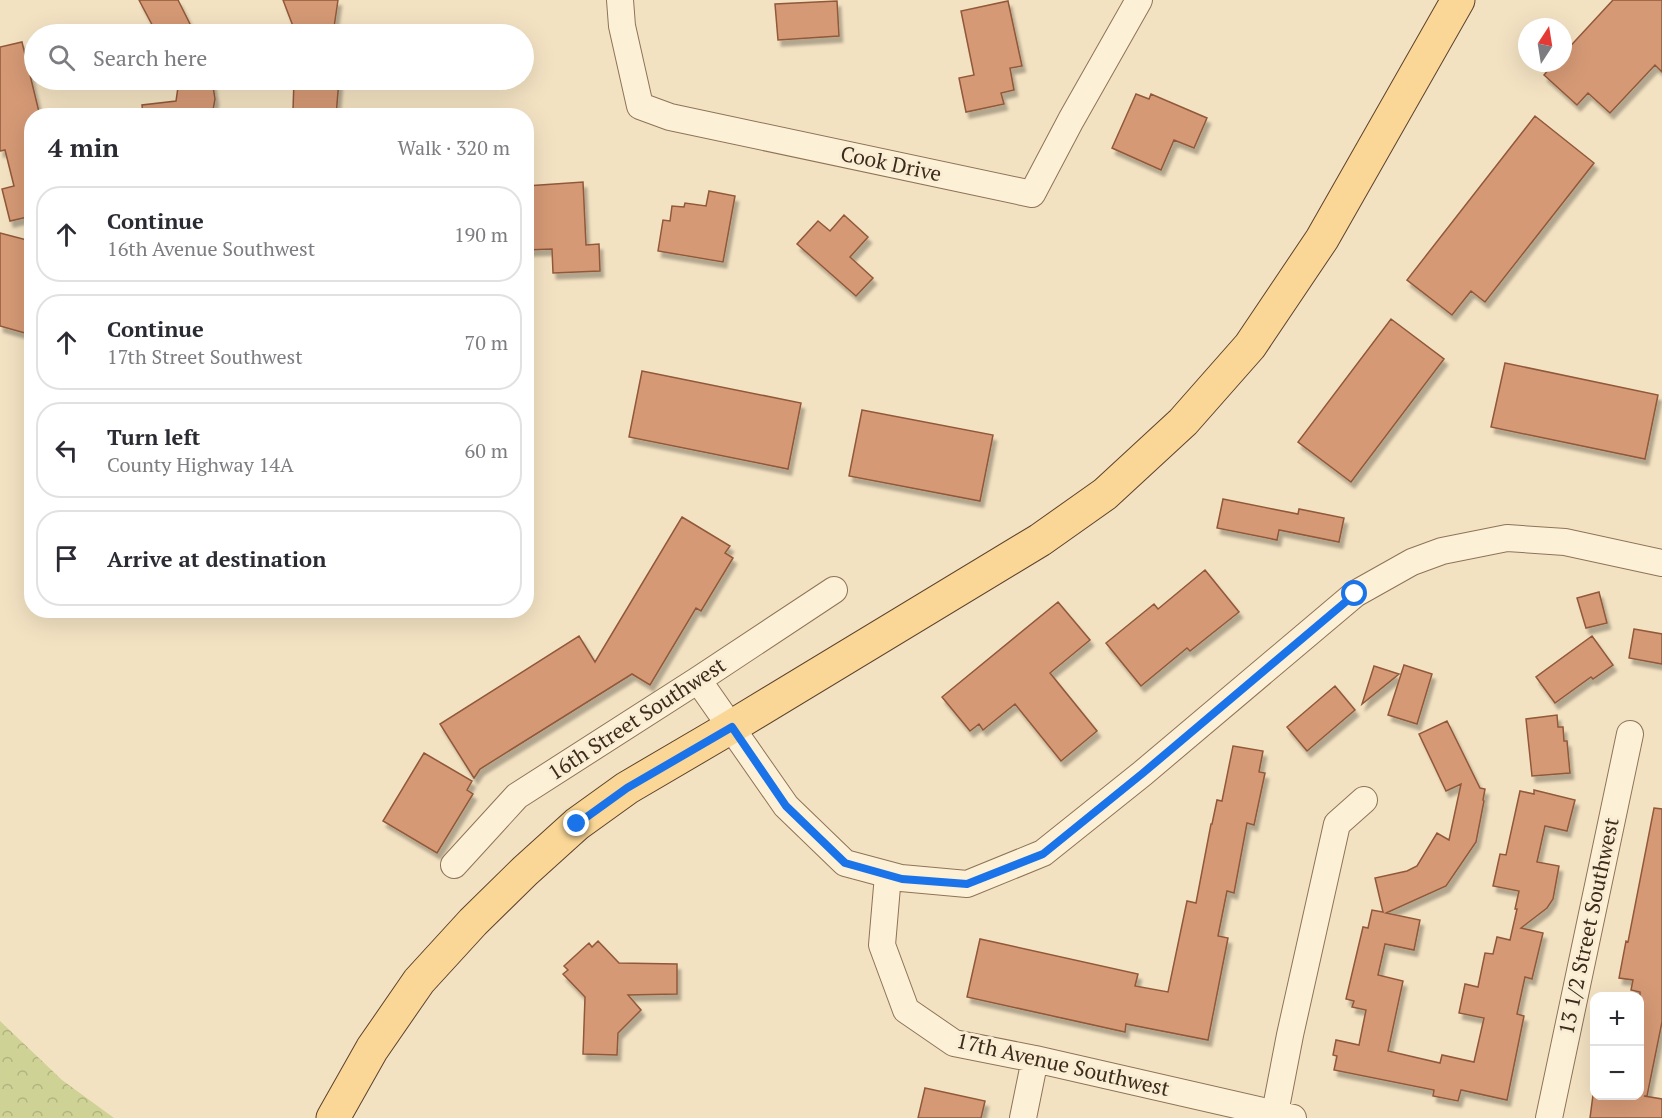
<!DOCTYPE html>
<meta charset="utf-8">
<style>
:root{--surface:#fff;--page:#f7f7f7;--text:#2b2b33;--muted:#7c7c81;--line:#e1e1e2}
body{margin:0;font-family:"PT Serif",serif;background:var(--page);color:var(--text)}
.controls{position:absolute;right:18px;bottom:18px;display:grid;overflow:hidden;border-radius:12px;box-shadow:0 6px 24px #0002}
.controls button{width:54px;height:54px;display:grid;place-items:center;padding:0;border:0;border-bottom:2px solid var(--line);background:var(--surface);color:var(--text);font:30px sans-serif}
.compass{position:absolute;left:1518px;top:18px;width:54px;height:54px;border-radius:50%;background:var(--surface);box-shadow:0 6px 24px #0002;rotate:12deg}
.stop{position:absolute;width:18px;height:18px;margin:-14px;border:4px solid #1a73e8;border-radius:50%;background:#fff}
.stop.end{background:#1a73e8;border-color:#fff;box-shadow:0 2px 6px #0008}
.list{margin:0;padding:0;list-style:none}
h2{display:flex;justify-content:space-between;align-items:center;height:78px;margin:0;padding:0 24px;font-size:26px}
h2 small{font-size:20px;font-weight:400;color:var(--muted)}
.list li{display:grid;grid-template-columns:39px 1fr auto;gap:18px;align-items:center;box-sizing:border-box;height:96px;margin:0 12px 12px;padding:0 12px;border:2px solid var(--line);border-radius:24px}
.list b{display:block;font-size:22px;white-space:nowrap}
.list p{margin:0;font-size:20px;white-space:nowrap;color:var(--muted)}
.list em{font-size:20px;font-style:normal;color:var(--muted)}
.icon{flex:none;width:33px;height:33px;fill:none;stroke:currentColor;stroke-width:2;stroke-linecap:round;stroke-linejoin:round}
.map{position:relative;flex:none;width:1662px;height:1118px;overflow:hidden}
.search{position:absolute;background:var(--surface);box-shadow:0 6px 24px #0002;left:24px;top:24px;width:510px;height:66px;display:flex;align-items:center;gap:15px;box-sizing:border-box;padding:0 21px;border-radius:33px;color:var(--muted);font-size:22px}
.panel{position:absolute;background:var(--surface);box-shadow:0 6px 24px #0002;left:24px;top:108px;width:510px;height:510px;border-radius:24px}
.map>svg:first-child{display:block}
.forest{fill:url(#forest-crowns)}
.building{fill:#d59974;stroke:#91593a;stroke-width:1.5;filter:url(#shadow)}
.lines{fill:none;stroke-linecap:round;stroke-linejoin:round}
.minor-casing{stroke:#8f7357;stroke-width:28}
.major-casing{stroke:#5d412c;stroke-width:35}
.minor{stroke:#fcf0d7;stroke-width:26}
.major{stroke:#fad796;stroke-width:33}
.route{stroke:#1a73e8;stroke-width:8}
.labels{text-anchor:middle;stroke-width:6;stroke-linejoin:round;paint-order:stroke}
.street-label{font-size:21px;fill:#3d2b1d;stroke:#f9edd3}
</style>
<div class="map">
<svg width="1662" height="1118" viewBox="0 0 1662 1118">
<defs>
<pattern id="forest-crowns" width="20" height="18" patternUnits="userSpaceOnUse" patternTransform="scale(1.5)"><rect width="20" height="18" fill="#ced295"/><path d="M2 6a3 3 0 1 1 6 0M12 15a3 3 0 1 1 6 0" fill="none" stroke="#b2b480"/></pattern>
<filter id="shadow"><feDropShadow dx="3.5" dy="6" stdDeviation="1.5" flood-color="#0004"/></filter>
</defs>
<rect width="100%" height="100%" fill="#f3e2c2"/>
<path class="forest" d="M0,1021l62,59 52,38h-114z"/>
<path class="building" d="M139,0h39l17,34h-38z
M283,0h55l-5,34h-37z
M1613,0h49v72l-7,-7 -45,48 -22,-20 -11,12 -33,-30 10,-12h9v-9z
M837,1l2,35 -61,4 -3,-36z
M1008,1l14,65 -12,2 4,22 -13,3 3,11 -38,8 -7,-34 15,-3 -13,-64z
M22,42l18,74h-8v100l-22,5 -8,-32 12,-3 -9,-36 -5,1v-104z
M179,80h33l3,19 -3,17h-69l-1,-11 34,-4z
M294,80h45l-3,36h-41v-5l-2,-1z
M1136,94l13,5 2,-5 56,24 -13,30 -20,-8 -13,30 -49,-22z
M1535,116l59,47 -109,139 -14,-11 -19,24 -45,-35z
M583,182l3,63 13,-1 1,27 -47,2 -1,-24 -26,1v-64z
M709,191l26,5 -12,66 -65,-11 5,-31 7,1 2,-15 12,1 1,-4 21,3z
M844,215l24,22 -18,20 23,21 -17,18 -59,-52 21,-23 12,10z
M0,233l27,7 -2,8 7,1v86l-32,-9z
M1391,319l53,40 -93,123 -53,-40z
M1505,363l153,32 -13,64 -154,-32z
M642,371l159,32 -13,66 -159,-32z
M862,410l131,25 -13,66 -131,-25z
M1223,499l75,15 1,-5 45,9 -5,24 -60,-12 -2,10 -60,-12z
M682,517l48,29 -5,7 8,5 -32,53 -5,-3 -46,77 -18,-11 -152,95 -6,9 -34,-54 139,-88 16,26z
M1205,570l34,42 -49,39 -3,-3 -46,38 -35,-43 48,-39 4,5z
M1599,592l8,31 -21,5 -9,-30z
M1058,602l32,38 -40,33 47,58 -36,30 -46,-57 -32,26 -4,-6 -9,7 -28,-34z
M1634,629l28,5v30l-33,-6z
M1592,636l21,29 -20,14 -2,-2 -36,26 -19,-26z
M1404,665l28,9 -15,50 -29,-9z
M1374,666l25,8 -37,30z
M1335,686l20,24 -48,41 -20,-24z
M1557,715l1,12h5l1,14h3l3,32 -38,3 -6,-57z
M1447,721l33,67 5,1 -2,11 1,1 -8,41 -30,44 -60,27 34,7 -6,30 -29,-6 -7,31 25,6 -15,70 52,12 2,-8 32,7 10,-44 -25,-5 6,-29 13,3 7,-34 8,1 4,-17 13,3 7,-31h-2l4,-18 -26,-5 7,-32 6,1 14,-64 14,3v-4l41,10 -8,31 -22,-5 -8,36 22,4 -6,33 -6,9 -26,20 22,5 -11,46 -7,-2 -8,37 7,2 -17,84 -46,-10 -3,11 -25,-5 1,-6 -100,-20 3,-14 -4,-1 3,-15 23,5 7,-35 -14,-3 2,-6 -8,-2 17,-72 5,1 4,-18 11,2 -8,-34 32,-7 10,-5 20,-33 12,7 12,-56 -15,7 -27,-57z
M1233,746l30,5 -4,21 6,1 -11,52 -7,-2 -13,70 -7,-2 -9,45 10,2 -20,102 -82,-16 -1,8 -158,-35 13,-58 158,35 -3,12 33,6 19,-91 9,2 15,-79h1l5,-24 5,1z
M424,753l48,28 -5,9 6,4 -36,59 -54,-32z
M1654,808l8,1v213l-15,74h-3l18,3v19h-72l3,-23h48h-1v-103l-9,-2 2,-10 -14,-2 7,-37 2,1z
M598,941l21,22 58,1v30l-49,1 13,15 -23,23 -1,22 -34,-1 2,-57 -22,-23 5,-4 -4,-4 25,-23 3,4z
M925,1088l60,13 -4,17h-63z"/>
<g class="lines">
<g class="minor-casing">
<path id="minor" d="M620,0l2,26 18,80 30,11 362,77 39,-74 68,-120
M698,680l88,126 59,57 56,15 66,6 76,-31 100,-80 212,-179 57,-32 30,-11 65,-13 58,4 97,21
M454,865l63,-69 181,-116 136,-90
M888,875l-6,70 24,65 48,33 81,16 258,59
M1023,1118l12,-59
M1274,1118l16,-83 47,-211 27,-24
M1549,1118l81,-384"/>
</g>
<g class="major-casing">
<path id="major" d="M333,1118l39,-69 47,-68 54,-59 52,-51 52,-47 50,-36 104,-61 309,-187 65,-46 78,-72 67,-76 72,-107 136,-239"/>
</g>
<use href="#minor" class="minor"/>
<use href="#major" class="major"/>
</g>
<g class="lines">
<path class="route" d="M577,824l50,-36 105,-61 54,79 59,57 57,16 65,5 76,-30 100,-81 212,-179"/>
</g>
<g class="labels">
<g class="street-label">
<text transform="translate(891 164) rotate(12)" y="7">Cook Drive</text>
<text transform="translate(637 719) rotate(-33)" y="7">16th Street Southwest</text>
<text transform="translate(1589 926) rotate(-78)" y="7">13 1/2 Street Southwest</text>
<text transform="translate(1063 1065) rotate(13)" y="7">17th Avenue Southwest</text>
</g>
</g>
</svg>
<div class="controls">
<button>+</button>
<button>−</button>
</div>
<svg class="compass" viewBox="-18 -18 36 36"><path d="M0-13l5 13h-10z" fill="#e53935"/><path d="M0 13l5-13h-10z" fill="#7c7c81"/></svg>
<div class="stop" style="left:1355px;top:594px"></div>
<div class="stop end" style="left:577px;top:824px"></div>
<div class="search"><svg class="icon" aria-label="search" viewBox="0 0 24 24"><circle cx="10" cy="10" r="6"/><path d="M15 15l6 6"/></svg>Search here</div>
<section class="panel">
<h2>4 min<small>Walk · 320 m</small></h2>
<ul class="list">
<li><svg class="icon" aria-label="ahead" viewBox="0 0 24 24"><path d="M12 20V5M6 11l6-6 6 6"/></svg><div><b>Continue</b><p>16th Avenue Southwest</p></div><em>190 m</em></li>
<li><svg class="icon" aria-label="ahead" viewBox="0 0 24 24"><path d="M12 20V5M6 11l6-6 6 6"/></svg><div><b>Continue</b><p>17th Street Southwest</p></div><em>70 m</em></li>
<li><svg class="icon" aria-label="left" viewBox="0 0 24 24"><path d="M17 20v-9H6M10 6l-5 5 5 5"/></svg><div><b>Turn left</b><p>County Highway 14A</p></div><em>60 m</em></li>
<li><svg class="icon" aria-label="arrive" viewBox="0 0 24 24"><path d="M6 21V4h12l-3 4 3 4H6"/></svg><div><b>Arrive at destination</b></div></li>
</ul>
</section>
</div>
